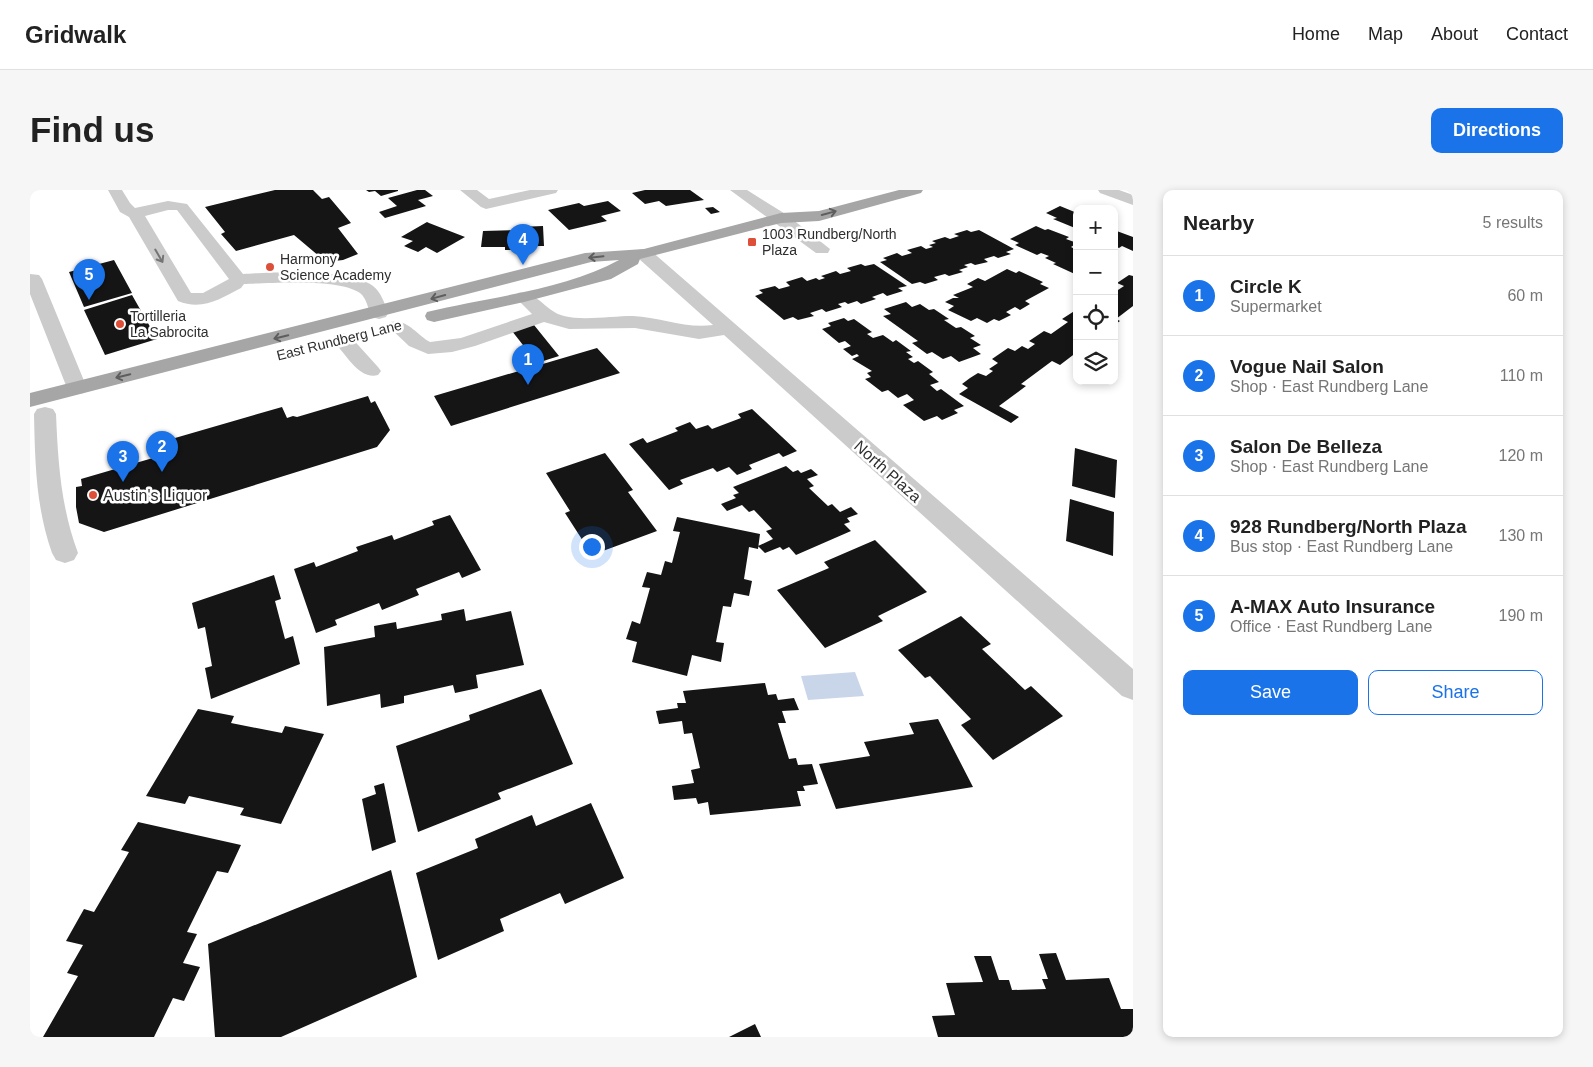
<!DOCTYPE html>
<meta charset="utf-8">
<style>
:root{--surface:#fff;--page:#f6f6f6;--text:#222;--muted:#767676;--line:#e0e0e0;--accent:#1a73e8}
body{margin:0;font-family:Helvetica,sans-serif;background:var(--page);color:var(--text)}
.controls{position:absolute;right:15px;top:15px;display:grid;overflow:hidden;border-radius:10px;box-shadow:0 2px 8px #0003}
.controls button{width:45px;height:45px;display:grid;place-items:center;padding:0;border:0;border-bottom:1px solid var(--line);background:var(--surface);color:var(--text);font:25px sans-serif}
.you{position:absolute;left:561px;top:356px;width:18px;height:18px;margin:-12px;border:4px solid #fff;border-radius:50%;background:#1a73e8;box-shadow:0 0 0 8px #1a73e833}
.badge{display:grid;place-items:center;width:32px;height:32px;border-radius:50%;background:var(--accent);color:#fff;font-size:16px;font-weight:700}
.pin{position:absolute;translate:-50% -41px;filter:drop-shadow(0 1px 2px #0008)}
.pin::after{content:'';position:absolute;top:26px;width:18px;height:15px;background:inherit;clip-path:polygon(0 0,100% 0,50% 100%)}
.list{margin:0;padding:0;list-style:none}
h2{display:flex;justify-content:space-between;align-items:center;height:65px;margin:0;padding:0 20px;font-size:21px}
h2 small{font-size:16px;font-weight:400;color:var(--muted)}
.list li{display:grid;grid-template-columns:32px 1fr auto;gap:15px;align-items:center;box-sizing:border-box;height:80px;padding:0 20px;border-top:1px solid var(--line)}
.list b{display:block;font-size:19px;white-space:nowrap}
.list p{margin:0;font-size:16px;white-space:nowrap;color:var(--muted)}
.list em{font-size:16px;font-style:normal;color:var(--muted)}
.actions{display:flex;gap:10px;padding:15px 20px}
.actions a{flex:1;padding:11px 0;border:1px solid var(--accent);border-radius:10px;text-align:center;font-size:18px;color:var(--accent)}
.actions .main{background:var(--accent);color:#fff}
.icon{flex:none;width:28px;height:28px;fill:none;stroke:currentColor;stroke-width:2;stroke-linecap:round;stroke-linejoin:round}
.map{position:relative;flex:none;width:1103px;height:847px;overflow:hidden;border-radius:10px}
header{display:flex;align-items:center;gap:30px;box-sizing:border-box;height:70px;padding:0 25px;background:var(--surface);border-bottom:1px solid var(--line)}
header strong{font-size:24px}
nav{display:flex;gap:28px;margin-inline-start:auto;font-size:18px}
.intro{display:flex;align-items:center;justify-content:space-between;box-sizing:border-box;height:120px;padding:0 30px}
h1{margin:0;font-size:35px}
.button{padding:12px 22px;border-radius:10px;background:var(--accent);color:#fff;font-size:18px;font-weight:700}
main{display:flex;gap:30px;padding:0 30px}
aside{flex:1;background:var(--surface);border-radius:10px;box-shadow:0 2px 8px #0003}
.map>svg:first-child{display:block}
.water{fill:#c9d6ea}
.building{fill:#151515}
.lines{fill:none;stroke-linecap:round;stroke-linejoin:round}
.minor{fill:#cbcbcb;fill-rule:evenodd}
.major{fill:#a6a6a6;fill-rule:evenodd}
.oneway{stroke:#5e5e5e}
.oneway2{stroke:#757575}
.poi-dot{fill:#dd4f38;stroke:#fff;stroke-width:2}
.labels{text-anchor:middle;stroke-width:5;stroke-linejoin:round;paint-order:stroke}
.far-poi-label{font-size:14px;fill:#2e2e2e;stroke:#fff;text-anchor:start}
.far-street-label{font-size:14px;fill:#2e2e2e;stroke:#fff}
.street-label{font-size:16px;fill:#2e2e2e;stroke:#fff}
.poi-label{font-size:16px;fill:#2e2e2e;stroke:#fff;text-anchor:start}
</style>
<header>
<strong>Gridwalk</strong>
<nav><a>Home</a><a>Map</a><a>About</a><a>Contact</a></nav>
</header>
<div class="intro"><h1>Find us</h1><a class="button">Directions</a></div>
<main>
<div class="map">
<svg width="1103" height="847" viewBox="0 0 1103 847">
<rect width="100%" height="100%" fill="#fff"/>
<path class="water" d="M825,482l9,24 -56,4 -7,-24z"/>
<path class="building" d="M245,0h38l9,9 7,-2 22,26 -13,5 20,26 -15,6 -17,2 -32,-27 -58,16 -15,-17 4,-2 -20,-25z
M336,0h32v1l-17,5 -6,-5 -6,1z
M387,0h8l8,6 -15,4 8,6 -41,12 -6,-6 18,-6 -9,-8z
M615,0h45l14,10 -38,6 -7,-5 -14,3 -13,-11z
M578,11l13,10 -20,5 6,5 -38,9 -21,-20 31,-7 5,3z
M1030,16l17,7v14l-2,1 -22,-9 4,-1 -11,-5z
M683,17l7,5 -9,2 -6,-6z
M397,32l2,1 36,14 -28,16 -11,-6 -8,5 -14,-6 9,-5 -12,-4z
M513,36l1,20h-22v4h-17v-3h-24l2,-16 36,-1v-3z
M1006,36l9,4 3,-1 21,8 -3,2 11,4 -6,4 6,3v25l-24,-11 3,-1 -11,-5 4,-2 -8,-3 -4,2 -22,-10 4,-2 -9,-4z
M937,40l4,2 8,-2 35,19 -8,3 5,2 -13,4 -4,-2 -10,3 4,3 -13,3 -4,-2 -7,2 4,2 -9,3 4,2 -14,4 -4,-2 -11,3 4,3 -13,4 -5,-2 -8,2 -32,-22 7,-2 -4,-2 14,-5 5,3 10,-3 -5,-3 14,-4 5,3 7,-2 -4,-2 7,-2 -4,-2 13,-4 5,2 9,-3 -5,-2z
M1084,40l19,7v14l-11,-5 -3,2 -5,-2z
M84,70l18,33 -48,14 -15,-35z
M831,74l4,2 9,-2 33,22 -9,2 5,3 -16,5 -4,-3 -11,4 4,2 -15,5 -4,-3 -9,3 -3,-2 -7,2 4,3 -16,5 -4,-3 -12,4 4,3 -16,4 -5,-3 -9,3 -29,-24 8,-3 -4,-3 16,-4 4,3 11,-3 -4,-4 16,-5 5,4 9,-3 3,2 6,-2 -4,-2 15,-5 4,3 11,-3 -4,-3z
M977,79l9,4 3,-2 24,11 -3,2 9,4 -24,13 5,3 -10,6 -5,-3 -9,5 5,3 -12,6 -5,-2 -7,4 -10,-5 -6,3 -23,-11 6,-4 -9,-4 8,-4h6l-6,-3 20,-8 -6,-3 11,-6 7,3z
M1099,85l4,1v30l-17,13 4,2 -6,4v-36l4,1 6,-4 -7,-3z
M102,105l25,44 -52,16 -21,-45z
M876,112l6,5 8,-3 9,6 5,-1 15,10 -5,1 12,8 5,-1 14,9 -5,2 11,7 -8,3 8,6 -22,8 -8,-6 -8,3 -11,-7 -5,2 -15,-11 6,-2 -35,-25 8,-2 -7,-5z
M1046,120l1,42 -17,13 -8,-4 -31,23 5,2 -27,20 20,11 -8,6 -52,-29 9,-6 -6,-4 8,-6 8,-5 8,3 7,-5 -4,-2 9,-6 -6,-4 16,-11 7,3 7,-5 6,3 7,-5 -6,-3 15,-10 7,3 17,-12 -6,-3z
M814,128l4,3 6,-2 18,13 -5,2 6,4 10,-3 10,7 3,-2 15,11 -5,1 7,5 -5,2 6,4 4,-2 15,11 -4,2 10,8 -9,3 7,6 4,-2 23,17 -10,4 4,3 -16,7 -5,-4 -13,5 -21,-16 11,-5 -7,-6 -9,4 -10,-8 -6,2 -17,-13 6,-2 -4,-4 5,-2 -20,-12 7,-3 -2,-2 -5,2 -9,-7 8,-3 -6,-5 -6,2 -17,-14 9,-3 -3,-3z
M504,135l25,31 -22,7 -25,-32z
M567,158l23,25 -169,53 -17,-30z
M338,206l3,7 4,-2 15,29 -13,17 -273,85 -25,-9 -3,-16v-20l6,-1 -1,-7 89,-26 7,-5 -2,-10 107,-31 5,11 6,-2 4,1z
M722,219l45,42 -14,6 -4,-4 -30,12 3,4 -15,6 -8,-8 -12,5 -4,-4 -33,12 3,4 -14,6 -40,-46 14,-6 4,5 31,-12 -3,-3 15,-6 6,7 12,-4 4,4 29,-11 -3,-4z
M1045,258l42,12 -2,38 -43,-12z
M575,263l28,37 -5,2 29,39 -65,24 -27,-42 5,-2 -24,-38z
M756,276l7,6 5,-2 3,3 10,-4 7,6 -11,4 7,7 -5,2 19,18 4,-2 8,8 11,-5 7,7 -11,4 3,4 -6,2 7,7 -55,24 -7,-8 -6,3 -3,-3 -15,6 -7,-7 15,-7 -7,-8 6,-2 -18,-19 -5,2 -7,-7 -15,6 -6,-7 15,-6 -3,-3 6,-2 -6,-6z
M1040,309l44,13 -1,44 -47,-15z
M420,325l31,55 -19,8 -3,-6 -43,17 3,6 -37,15 -3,-7 -44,17 2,5 -21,8 -22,-64 20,-7 2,5 42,-16 -2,-4 36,-12 2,5 40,-15 -2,-4z
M647,327l83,17 -2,15 -9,-2 -5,32 8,2 -3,15 -15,-3 -3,14 -8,-1 -7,36 8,1 -3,19 -29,-7 -5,21 -55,-14 5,-20 -11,-3 6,-18 8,3 10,-36 -8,-1 5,-15 14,3 4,-14 7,2 8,-31 -7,-1z
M845,350l52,52 -49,24 5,5 -58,27 -48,-58 52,-22 -5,-6z
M244,385l7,24 -6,2 10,38 8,-3 7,28 -89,35 -6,-31 7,-2 -7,-39 -7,2 -6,-26z
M434,419l2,12 45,-10 13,54 -48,10 2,13 -23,5 -2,-8 -49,11v7l-23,5 -1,-14 -53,12 -3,-59 51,-10 -1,-11 22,-4 1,7 45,-9 -1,-6z
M931,426l30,28 -9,5 43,41 6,-4 32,30 -70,44 -32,-35 10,-6 -41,-43 -5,2 -27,-28z
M735,493l3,12 8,-1 2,6 16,-2 5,12 -17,1 4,12h-8l11,36 7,-1 2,7 14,-1 6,20 -15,2 2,5h-8l4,15 -91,9 -2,-13 -10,2 -2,-6 -22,2 -2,-14 22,-3 -3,-13 9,-2 -8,-35 -8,1 -2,-13 -23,3 -3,-13 22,-3 -1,-5h9l-3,-12z
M511,499l32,75 -75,29 3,6 -83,33 -22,-86 74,-26 -1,-5z
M168,519l36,7 -3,7 51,10 3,-7 39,8 -43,90 -41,-9 4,-7 -55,-12 -4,8 -39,-8z
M908,529l35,68 -137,22 -17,-45 51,-8 -6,-14 50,-8 -5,-11z
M354,593l12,59 -24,9 -10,-52 14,-5 -2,-8z
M561,613l33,75 -59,26 -5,-11 -60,26 4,12 -66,29 -22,-87 62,-25 -3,-9 57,-24 4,11z
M108,632l103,23 -13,28 -11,-2 -30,61 10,2 -14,29 17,4 -16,34 -11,-3 -19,39h-111l35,-61 -11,-3 16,-28 -17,-4 18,-32 10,3 35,-60 -8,-2z
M361,680l26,107 -136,60h-66l-7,-93z
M1026,763l10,27 43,-2 12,31h12v28h-195l-6,-21 23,-1 -9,-32 37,-1 -9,-26h17l8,24h10l3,10 34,-1 -4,-10h6l-9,-25z
M725,834l6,13h-32z"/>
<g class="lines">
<path class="minor" d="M78,0h14l8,13 5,5 33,-7 19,3 56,70c30,-2 107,-6 130,12 8,6 12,18 15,27l-2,4 -7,2 -7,-2c-4,-7 -5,-19 -12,-24 -21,-15 -90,-10 -116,-9l-3,4c-21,11 -39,23 -63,13l-49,-84 -9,-5zM147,20l52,69 -26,14h-12l-46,-77 23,-6z
M430,0h17l12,9 41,-9h28l-2,3 -70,16 -5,-2z
M700,0h17l40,25 43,34 -2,4h-12z
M1068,0h21l14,5v10l-33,-12z
M614,59l6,1 483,419v31l-11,-4 -398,-361 -25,4 -64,-11 -66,1 -25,-7 -69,24 -23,6 -24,2 -19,-8 -21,-20 2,-4c17,-4 27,13 40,20l31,-4 71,-24 -17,-17 3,-4c17,-4 28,19 46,23 19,5 48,0 69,0 27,1 53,13 80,9l-75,-67 -2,-4 2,-4z
M0,84l9,1 3,4 45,109 -3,5 -7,1 -7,-1 -3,-5 -37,-94z
M312,143l7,2 29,32 3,4 -3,4c-18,5 -31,-19 -43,-32l-3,-4 3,-4z
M15,217l8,2 3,5c2,48 5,94 22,139l-4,7 -9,3 -9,-3 -4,-7c-16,-45 -17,-91 -18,-139l3,-5z"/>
<path class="major" d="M869,0h24l-2,3 -102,28 -38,2 -141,36 -2,5 -27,15 -87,23 -90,20 -7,-2 -2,-4 2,-4c61,-15 138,-22 192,-52l-28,2 -561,145v-14l555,-140 59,-4 137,-36 38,-2z"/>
</g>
<defs><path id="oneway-shaft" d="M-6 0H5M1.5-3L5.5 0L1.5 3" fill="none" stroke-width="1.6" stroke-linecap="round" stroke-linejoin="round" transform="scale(1.25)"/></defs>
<g class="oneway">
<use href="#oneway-shaft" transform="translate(799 23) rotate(-15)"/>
<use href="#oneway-shaft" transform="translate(566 67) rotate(174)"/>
<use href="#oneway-shaft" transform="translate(408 107) rotate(165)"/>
<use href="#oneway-shaft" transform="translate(251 147) rotate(166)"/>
<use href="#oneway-shaft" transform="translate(93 186) rotate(166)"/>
</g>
<use class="oneway2" href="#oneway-shaft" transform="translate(129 66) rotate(60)"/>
<g class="poi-dot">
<rect x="717" y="47" width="10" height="10" rx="2.5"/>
<circle cx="240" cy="77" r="5"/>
<circle cx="90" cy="134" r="5"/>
<circle cx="63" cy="305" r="5"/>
</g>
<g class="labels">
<g class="far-poi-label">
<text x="732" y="49">1003 Rundberg/North<tspan x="732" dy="16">Plaza</tspan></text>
<text x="250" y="74">Harmony<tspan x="250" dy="16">Science Academy</tspan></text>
<text x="100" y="131">Tortilleria<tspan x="100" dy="16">La Sabrocita</tspan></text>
</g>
<g class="far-street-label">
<text transform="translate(309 150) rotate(-14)" y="5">East Rundberg Lane</text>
</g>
<g class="street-label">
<text transform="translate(858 281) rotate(42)" y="6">North Plaza</text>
</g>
<g class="poi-label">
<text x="73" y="311">Austin's Liquor</text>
</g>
</g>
</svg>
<div class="controls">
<button>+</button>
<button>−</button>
<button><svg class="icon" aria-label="locate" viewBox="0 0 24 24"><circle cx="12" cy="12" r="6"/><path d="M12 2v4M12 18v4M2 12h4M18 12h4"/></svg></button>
<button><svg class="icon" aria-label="layers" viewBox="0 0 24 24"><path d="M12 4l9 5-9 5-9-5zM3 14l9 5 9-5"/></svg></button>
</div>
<div class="you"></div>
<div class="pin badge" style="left:498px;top:195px">1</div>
<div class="pin badge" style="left:132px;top:282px">2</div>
<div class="pin badge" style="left:93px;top:292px">3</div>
<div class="pin badge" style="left:493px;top:75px">4</div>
<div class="pin badge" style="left:59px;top:110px">5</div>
</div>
<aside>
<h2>Nearby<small>5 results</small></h2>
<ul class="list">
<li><span class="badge">1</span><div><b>Circle K</b><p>Supermarket</p></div><em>60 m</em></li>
<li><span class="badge">2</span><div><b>Vogue Nail Salon</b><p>Shop · East Rundberg Lane</p></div><em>110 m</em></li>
<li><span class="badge">3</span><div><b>Salon De Belleza</b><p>Shop · East Rundberg Lane</p></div><em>120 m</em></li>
<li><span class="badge">4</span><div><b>928 Rundberg/North Plaza</b><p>Bus stop · East Rundberg Lane</p></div><em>130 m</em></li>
<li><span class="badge">5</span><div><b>A-MAX Auto Insurance</b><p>Office · East Rundberg Lane</p></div><em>190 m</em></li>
</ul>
<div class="actions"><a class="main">Save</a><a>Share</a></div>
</aside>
</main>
